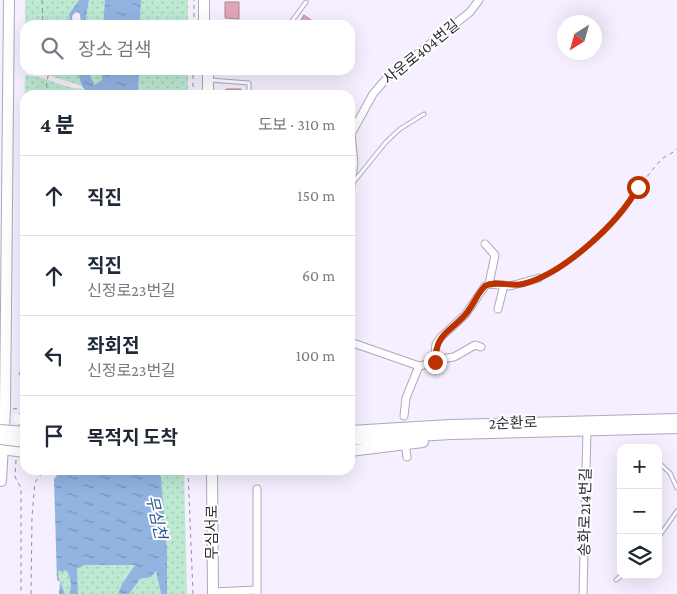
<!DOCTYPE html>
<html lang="ko">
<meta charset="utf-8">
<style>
:root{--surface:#fff;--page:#f2f2f3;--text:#1f2937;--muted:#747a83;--line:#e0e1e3}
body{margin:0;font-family:"Crimson Pro","Noto Sans KR",serif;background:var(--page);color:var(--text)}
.controls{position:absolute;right:15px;bottom:15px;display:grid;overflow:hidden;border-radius:10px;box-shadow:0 5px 20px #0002}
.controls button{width:45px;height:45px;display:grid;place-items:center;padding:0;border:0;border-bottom:1px solid var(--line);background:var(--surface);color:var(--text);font:25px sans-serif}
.compass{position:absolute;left:557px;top:15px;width:45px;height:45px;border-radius:50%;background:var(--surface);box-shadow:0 5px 20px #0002;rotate:217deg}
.stop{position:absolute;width:15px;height:15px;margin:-11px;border:4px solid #ba3200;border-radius:50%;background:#fff}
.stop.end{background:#ba3200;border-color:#fff;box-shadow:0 1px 5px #0008}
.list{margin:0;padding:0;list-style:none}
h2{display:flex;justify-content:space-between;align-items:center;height:65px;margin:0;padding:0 20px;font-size:21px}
h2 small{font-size:16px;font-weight:400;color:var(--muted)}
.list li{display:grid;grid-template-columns:32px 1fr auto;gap:15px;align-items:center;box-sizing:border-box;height:80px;padding:0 20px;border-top:1px solid var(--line)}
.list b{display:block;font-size:19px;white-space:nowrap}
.list p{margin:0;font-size:16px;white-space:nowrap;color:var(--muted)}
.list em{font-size:16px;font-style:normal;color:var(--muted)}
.icon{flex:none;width:28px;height:28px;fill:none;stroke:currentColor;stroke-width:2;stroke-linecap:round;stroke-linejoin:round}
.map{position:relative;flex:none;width:677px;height:594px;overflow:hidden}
.search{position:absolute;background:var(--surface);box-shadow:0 5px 20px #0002;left:20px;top:20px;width:335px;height:55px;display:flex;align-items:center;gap:12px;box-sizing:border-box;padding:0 18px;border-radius:15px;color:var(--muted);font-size:19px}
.panel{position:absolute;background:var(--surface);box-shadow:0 5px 20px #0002;left:20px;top:90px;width:335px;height:385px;border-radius:15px}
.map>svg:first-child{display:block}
.grass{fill:url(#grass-dots)}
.water{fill:url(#water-ripples)}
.building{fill:#e1a5b8;stroke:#a88b94}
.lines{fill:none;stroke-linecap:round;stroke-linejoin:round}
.lane-casing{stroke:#b0a7c0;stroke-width:5}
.street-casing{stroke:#b0a7c0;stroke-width:9}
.secondary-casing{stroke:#b0a7c0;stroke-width:12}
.path{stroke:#938f9b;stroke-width:1;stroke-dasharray:4 4;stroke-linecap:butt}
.lane{stroke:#fff;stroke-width:3}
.street{stroke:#fff;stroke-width:7}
.secondary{stroke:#fff;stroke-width:10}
.secondary-bridge-casing{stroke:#b0a7c0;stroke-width:12;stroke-linecap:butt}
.secondary-bridge{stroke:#fff;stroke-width:10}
.route{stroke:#ba3200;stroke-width:6}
.labels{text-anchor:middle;stroke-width:4;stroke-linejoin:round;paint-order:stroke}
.street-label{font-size:15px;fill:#2e2b34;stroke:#fff}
.water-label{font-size:16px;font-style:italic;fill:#27558d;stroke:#fff}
</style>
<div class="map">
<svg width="677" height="594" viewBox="0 0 677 594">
<defs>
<pattern id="grass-dots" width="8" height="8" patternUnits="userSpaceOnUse" patternTransform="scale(1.25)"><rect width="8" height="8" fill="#bde9d3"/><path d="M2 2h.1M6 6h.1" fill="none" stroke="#a3c8b6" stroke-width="1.8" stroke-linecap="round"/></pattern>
<pattern id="water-ripples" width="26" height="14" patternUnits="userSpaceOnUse" patternTransform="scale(1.25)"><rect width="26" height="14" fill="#91b4e1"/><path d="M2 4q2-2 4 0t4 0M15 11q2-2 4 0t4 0" fill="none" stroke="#7793b7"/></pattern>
</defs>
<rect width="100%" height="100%" fill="#f5efff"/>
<path class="grass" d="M25,0h54l-10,14 1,11h-45v39z
M89,0h16l-2,25h-18z
M141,0h47v25h-48z
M33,70h44l6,14 -1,2z
M88,70h13l1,10 -8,5 -2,-2z
M139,70h49v25h-50z
M25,75c21,1 38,14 59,14l5,6h-64v131h-3z
M22,230h3v177l-3,-4z
M157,470h27l3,124h-20v-45l-6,-72z
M85,565h50l-13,19 -4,10h-40l-1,-25z
M59,569l7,1c5,8 6,16 3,24h-4l-7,-18z
M156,571l5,23h-32l11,-15 11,-2z"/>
<path class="water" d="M79,0h10l-4,25h-4l-1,-11 -4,-2 -4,4 1,9h-3l-1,-11z
M105,0h36l-1,25h-37z
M77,70h11l6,15 8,-5 -1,-10h38l-1,25h-49l-7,-9z
M61,470h96l4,7 6,72v45h-6l-5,-23 -5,6 -11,2 -11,15h-11l4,-10 13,-19h-50l-8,4 1,25h-9c3,-8 2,-16 -3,-24l-4,2 -3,-2 -1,6 7,18h-6l1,-12 -3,-2 -3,-101z"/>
<path class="building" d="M225,2h14v17l-14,-1z
M304,15l14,10h-20z
M226,89h15v6h-15z"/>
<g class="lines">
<g class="lane-casing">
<path id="lane" d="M289,25l17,-23
M210,80l39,3v12
M352,184l34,-42 14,-13 24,-15
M658,462l12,11 7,15
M658,538l19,-27
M616,580l6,-5"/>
</g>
<g class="street-casing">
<path id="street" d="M350,192l4,-29 -3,-29 22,-40 13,-15 84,-67 9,-12
M485,244l10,11 -6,29
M498,309l6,-24
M350,342l69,24 -13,32 -2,18
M435,360l19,-3 21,-12 6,2
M419,366l15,-3 2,-19 5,-7 24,-22 20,-29 4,-2 21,2 29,-8
M406,450l1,7
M213,592l44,-2
M257,594v-105
M583,594l4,-164"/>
</g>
<g class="secondary-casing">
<path id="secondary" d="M204,0v25
M208,70v25
M350,431l100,-6 227,-6
M350,440l101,-6 226,-6
M0,449l25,3
M350,451l73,-9
M212,470l1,124
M1,481l4,-72 4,-409"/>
</g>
<path class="path" d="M42,0l1,25
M194,25v-25
M45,95l4,-25
M193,95v-25
M20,227h5
M545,276c49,-22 80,-74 114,-114 5,-6 13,-8 18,-13
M19,375l6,-16
M13,409l8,-1v3
M16,460l-1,17 6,11v106
M188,470l5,124
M31,594l1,-78 3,-34 9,-11 4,-1"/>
<use href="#lane" class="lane"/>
<use href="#street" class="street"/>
<use href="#secondary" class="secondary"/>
<g class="secondary-bridge-casing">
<path id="secondary-bridge" d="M19,419h6
M0,430l25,2
M0,439l25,3"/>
</g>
<use href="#secondary-bridge" class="secondary-bridge"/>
</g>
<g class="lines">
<path class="route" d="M435,362c1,-29 14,-29 30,-47 8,-9 12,-21 20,-29 11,-6 26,1 38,-2 40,-10 96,-61 115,-97"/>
</g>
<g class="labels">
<g class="street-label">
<text transform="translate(421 52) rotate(-39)" y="5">사운로404번길</text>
<text transform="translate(513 423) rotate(-2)" y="5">2순환로</text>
<text transform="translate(585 512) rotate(-89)" y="5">송화로214번길</text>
<text transform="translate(212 532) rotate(-90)" y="5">무심서로</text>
</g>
<g class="water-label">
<text transform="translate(157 517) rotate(77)" y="6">무심천</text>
</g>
</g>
</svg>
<div class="controls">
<button>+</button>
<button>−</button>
<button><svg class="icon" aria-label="layers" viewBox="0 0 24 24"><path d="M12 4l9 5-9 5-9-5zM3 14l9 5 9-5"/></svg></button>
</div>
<svg class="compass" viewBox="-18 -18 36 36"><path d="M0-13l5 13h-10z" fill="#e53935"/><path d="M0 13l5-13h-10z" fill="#747a83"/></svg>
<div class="stop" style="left:638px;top:187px"></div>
<div class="stop end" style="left:435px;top:362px"></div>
<div class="search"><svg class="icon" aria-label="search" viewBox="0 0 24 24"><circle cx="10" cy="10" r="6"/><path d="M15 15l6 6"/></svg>장소 검색</div>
<section class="panel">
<h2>4 분<small>도보 · 310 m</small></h2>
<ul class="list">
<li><svg class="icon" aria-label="ahead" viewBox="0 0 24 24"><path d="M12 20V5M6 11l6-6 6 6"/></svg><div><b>직진</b></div><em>150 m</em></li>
<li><svg class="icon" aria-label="ahead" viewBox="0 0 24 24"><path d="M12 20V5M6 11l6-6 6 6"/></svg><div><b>직진</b><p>신정로23번길</p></div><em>60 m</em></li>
<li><svg class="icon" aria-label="left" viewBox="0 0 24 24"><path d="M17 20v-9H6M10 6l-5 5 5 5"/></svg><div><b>좌회전</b><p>신정로23번길</p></div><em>100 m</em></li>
<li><svg class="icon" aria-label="arrive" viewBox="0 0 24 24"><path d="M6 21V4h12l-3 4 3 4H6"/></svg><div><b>목적지 도착</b></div></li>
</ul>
</section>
</div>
